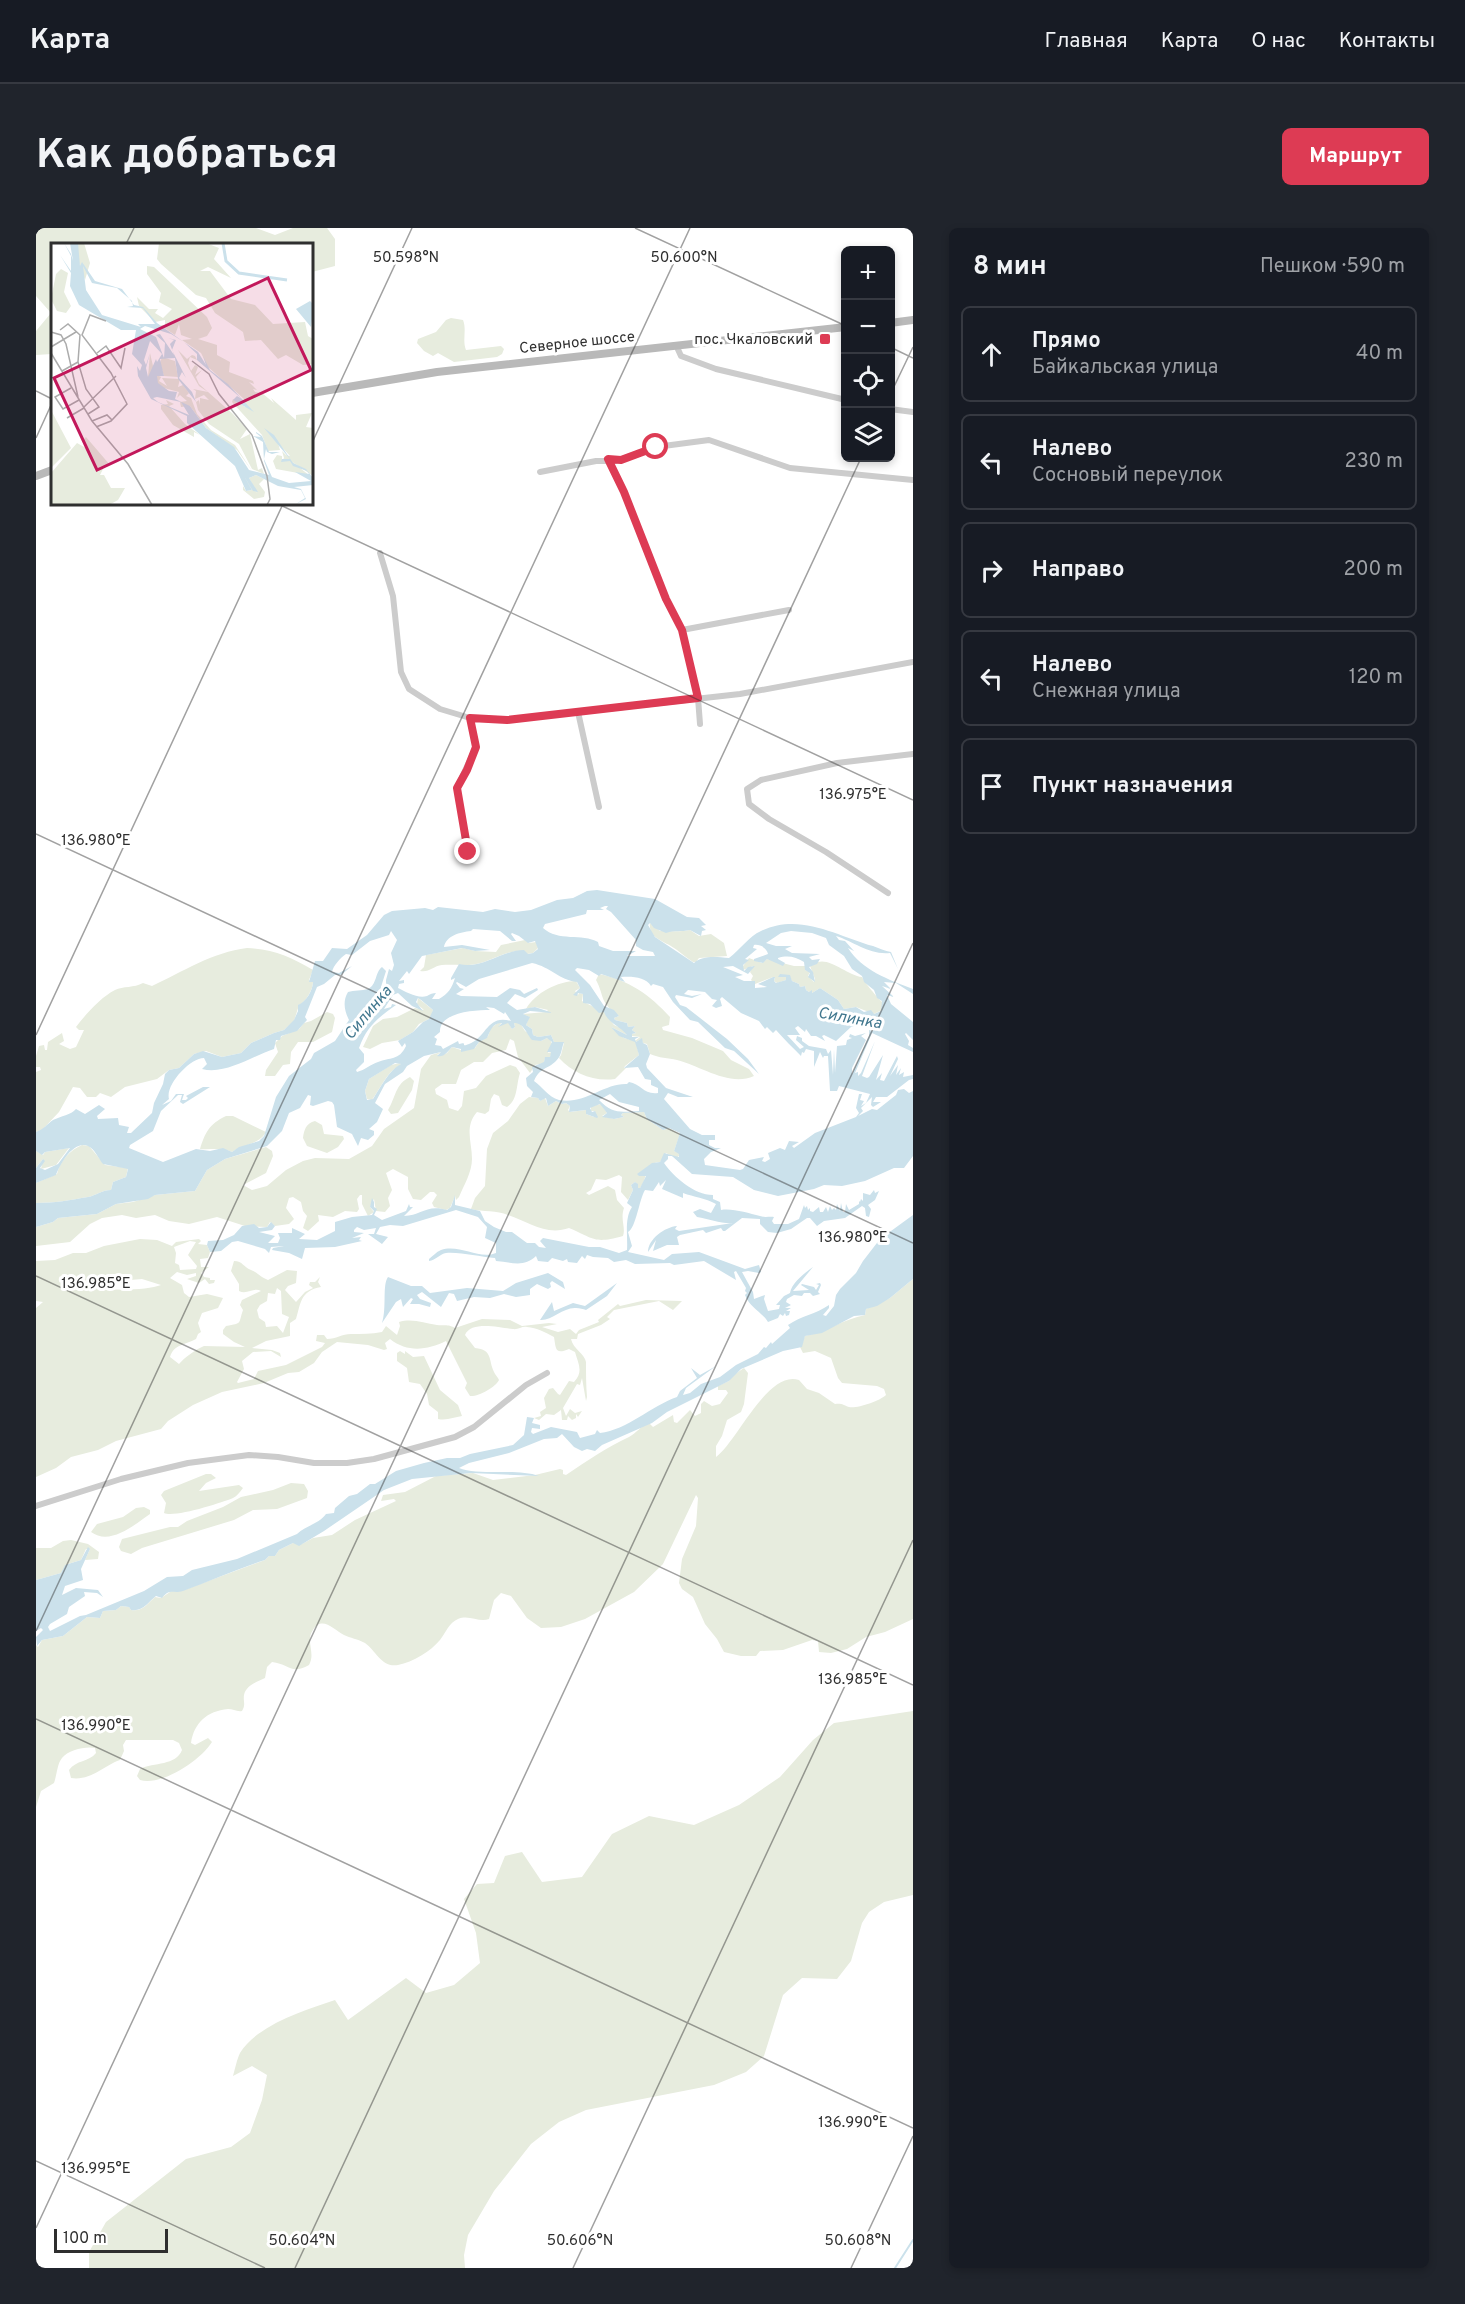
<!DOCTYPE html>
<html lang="ru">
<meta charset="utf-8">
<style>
:root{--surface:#171b24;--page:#20242c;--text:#f1f3f6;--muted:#9ea1a6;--line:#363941;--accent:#dd3b54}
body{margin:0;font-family:Overpass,sans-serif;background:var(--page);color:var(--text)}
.controls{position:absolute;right:18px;top:18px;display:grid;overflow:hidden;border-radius:9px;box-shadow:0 3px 9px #0003}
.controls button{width:54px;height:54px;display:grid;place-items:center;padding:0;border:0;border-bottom:2px solid var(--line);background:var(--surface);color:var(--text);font:30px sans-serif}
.scale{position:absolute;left:18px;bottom:15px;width:114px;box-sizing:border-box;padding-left:6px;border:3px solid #2f2f2f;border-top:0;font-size:16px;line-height:21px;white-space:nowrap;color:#2f2f2f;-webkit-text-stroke:4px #fff;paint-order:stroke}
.stop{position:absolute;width:18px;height:18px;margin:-14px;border:4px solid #dd3b54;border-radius:50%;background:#fff}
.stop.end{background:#dd3b54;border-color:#fff;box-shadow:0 2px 6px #0008}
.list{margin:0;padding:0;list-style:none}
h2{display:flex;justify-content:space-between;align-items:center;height:78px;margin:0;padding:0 24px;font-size:26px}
h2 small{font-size:20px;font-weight:400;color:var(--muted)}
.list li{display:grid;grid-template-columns:39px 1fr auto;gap:18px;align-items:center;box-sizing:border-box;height:96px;margin:0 12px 12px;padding:0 12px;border:2px solid var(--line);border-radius:9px}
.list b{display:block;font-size:22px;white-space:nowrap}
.list p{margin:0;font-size:20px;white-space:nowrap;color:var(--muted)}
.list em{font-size:20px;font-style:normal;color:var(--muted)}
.icon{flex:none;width:33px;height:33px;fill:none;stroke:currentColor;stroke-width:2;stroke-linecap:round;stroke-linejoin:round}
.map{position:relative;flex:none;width:877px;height:2040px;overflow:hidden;border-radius:9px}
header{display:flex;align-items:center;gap:36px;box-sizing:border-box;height:84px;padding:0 30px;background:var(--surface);border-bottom:2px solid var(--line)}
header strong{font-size:28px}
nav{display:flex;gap:33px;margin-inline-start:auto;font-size:21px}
.intro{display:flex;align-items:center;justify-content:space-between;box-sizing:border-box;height:144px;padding:0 36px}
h1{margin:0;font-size:42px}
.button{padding:15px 27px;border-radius:9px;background:var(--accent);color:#fff;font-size:21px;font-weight:700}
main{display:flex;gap:36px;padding:0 36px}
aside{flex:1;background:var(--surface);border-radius:9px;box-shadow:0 3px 9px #0003}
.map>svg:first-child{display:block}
.green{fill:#e7ecde;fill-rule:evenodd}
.water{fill:#cbe1eb;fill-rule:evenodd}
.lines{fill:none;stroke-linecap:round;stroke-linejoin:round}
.stream{stroke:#cbe1eb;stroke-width:2}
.street{stroke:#ccc;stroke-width:6}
.secondary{stroke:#b9b9b9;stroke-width:8}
.route{stroke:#dd3b54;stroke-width:8}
.ticks{fill:none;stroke:#2f2f2f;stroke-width:1.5;stroke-opacity:0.45}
.poi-dot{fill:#dd3b54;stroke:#fff;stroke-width:2}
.labels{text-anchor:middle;stroke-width:6;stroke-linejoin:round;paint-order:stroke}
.poi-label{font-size:15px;fill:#2f2f2f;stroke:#fff;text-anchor:end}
.street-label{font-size:15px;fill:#2f2f2f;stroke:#fff}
.water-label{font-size:16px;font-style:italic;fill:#41778e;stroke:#fff}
.inset-river{fill:none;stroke:#cbe1eb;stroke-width:3}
.inset-road{fill:none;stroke:#acacac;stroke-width:1.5}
.view{fill:#c2185b;fill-opacity:0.15;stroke:#c2185b;stroke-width:3}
.inset-edge{fill:none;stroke:#2f2f2f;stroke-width:3}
.ticks-label{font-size:15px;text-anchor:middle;fill:#2f2f2f;stroke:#fff;stroke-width:6;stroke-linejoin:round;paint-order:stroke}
</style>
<header>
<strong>Карта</strong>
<nav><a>Главная</a><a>Карта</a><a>О нас</a><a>Контакты</a></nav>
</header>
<div class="intro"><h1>Как добраться</h1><a class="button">Маршрут</a></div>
<main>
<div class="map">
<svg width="877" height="2040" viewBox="0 0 877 2040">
<rect width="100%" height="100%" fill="#fff"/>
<path class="green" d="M0,0h220l19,7 18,-7h34l8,11v27l-23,6v-28h-260v110l-16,1v-24l15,-18 -15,-17z
M415,90l12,2c4,10 -1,20 3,30l35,-4 3,3 -2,5 -5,3 -43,5 -16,-9 -5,3 -9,-5 -7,-8 1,-4 18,-7 10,-12z
M614,695l10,8c11,0 20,1 30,-1l9,6 12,-2 13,9 3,13 -28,2 -3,4h-3c-6,-4 -11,-8 -16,-12 -11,-9 -29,-11 -27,-27z
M489,712l4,3 7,-1 2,6 -5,5 -6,1 -3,-3c-15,-1 -26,6 -40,11 -14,5 -28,2 -42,3 -9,1 -13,8 -22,6l4,-4 2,-12 37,-7 12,3 21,1 5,-7z
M211,720c26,1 44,9 66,22l-4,10 4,2c0,7 -7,20 -14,23l-5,16 -10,9 -10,3 -23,10 -10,10 -19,4 -16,-6 -12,3 -15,14 -10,2 -12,9 -32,8 -14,10 -11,-4 -4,4h-9l-7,-9 -7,-1 -14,25 -17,18 -6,2v-60l5,-2 -1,-3h-4v-11l3,-10 5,-1 1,5h2l1,-8 14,-9 2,8 -5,3 11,5 6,-2 8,-17h-5l-3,-3c10,-13 25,-30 39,-37 8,-4 19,-2 28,-7l9,3c30,-14 61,-34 95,-38z
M713,730l13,5 5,-4 27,7h11v4l5,2 -2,4 6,6 1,-3 -5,-13c3,-1 5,-4 8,-4 12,-4 30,13 44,15 2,5 16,21 20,25v8l-8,4 -18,-7 -12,2 -6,-9 -18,-12 -8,5v-2l-3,1 -3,-2 -1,-4 -5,1 -1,-3 -7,-3 -3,-6 -7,2h5l-1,3 -9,3 -3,-2 1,-3 -2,-1 -18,7 -4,-4 2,-4 -3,-4 3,-6 -10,4v-4z
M563,746c30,6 51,21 71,43l-1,8 -7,2 1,3 29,8 31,13 8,9 18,9 5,7c-25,11 -53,-10 -77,-16 -9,-2 -18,-2 -27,-6l-3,-10 -4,-1 -2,-4 -5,3 3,13 -14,11 -1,2h2l-11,11c-22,3 -42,-6 -56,-21l2,-3 3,-12 -10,-1 -3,-7 -13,2 -5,-2 -1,-6 -6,-4 3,-8 -6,-3 23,-2 2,-2 -13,-3 -9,2c9,-16 32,-28 50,-28l4,7 -5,3 3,4 1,-2 4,1 -1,7 22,11 10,13 9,4 4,6 -16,-8 13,11 11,3 5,-4 -8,-1v-2l4,-1 -4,-3 3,-4 -7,1 -1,-4 -12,-3 -1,-2 5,-2c-20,-14 -14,-19 -23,-36z
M382,770l15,12 -2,8 -12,6 -6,8 -13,8 -18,3 -12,6 -7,-2 10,-21 10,-7 14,-2 18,-9 9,2 -7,-6z
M291,784l6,2 2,4 -3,14 -19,10h-15l-7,10 -1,12 -7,1 -8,11h-10l1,-6 12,-18 -3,-9 7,-7 17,-7 5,-6 7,-2z
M463,794h3l-3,4 9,-4 4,7 3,-2 -1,-4h6l5,8 16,10 6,-3 3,1 2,5 -4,9 4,-1 -2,5 -5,1 -1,5 -9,2 -5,8 -12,-16 -4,-16 -4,-2 -4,11 -14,3 -9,9h-9l-13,8 -5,14h-14l-7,5 1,5 11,6 2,8 9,3 4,-5 2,-15 12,-3 10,-12 24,-11 6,2 4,6c-4,12 -2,27 -13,34l-5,-2 -3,-9 -5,-2 -3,5 -2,12 -4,3 -8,-2c-13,15 -5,30 -5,47 0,13 -8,26 -13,38l-3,3 -1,-4 -5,12 -4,2 -12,-3 -2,-4 5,-8 -3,-3h-4l-9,8 -8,-1 -5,-10v-12l-15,-8 -7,4 6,17 -4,8 2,8 -5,6 -9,-1 -2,-12 -4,8 4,5 -6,4 -6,-12v-9h-2l-3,4 2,10 -2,3 -12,-1 -12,6 -15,-2 1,6 -11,10 -5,-3 4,-12 -4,-5 -2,-9 -8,-5 -4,1 -3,10 8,11 -5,5 -14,2 -5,-4 -3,5 -22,-1 -28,-9 -28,7 -20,-3 -14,-6 -19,3 -14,-3 -20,3 -12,6 -20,18 -34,4v-19l17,-5 5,-4 39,-4 19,-10 17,-2 22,-7 40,-4 12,-21 18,-11 41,-12 6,4 1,5 -7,17 -23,12 9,5 15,-4 19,-16 17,-9 12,-3 34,1 23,-13 12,-17 30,-21 7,-39 10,-14 10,-3 -4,3 3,1 7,-3 5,-6 9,3v1l14,-3 4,-6 9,-6 3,-8z
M364,835l1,2c-13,5 -21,24 -29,35l-5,-1 -2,-8 4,-12 22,-14z
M374,849l4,4 -2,9 -14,23 -7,1 -3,-4c8,-13 7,-26 22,-33z
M493,869l9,1 2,3 5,-3 3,8 8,-5 6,3 4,-1 4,3 -2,4 2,2 16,-2v4l8,3 1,-6h-4v-5l10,-2 6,9 -5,3 12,3 10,-2 -3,-2 2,-2 21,-1 3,7 16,11 6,-2 11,6 -6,17 5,2v3l-3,2 -10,-5 -6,9c-18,1 -11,16 -20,26h-2v-3l-3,-3 -4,3 2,5 -5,10 -7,-8 1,-15 -3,-2 -13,5 -10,-1 -5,11 -5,3 3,2 19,-9 7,4 2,10 7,8c-4,12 2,19 -1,28 -29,8 -28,3 -54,-8 -23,8 -40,-6 -61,-13 -11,-5 -25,-3 -37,-6l4,-11 10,-12 2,-37 6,-16 15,-12 12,-17z
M190,888h7l33,16c-7,13 -23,12 -34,20 -11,-5 -20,-2 -32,-3 5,-16 9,-25 26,-33z
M279,893l7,4 2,9 19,2 1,3 -6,8 -11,6 -20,-7 -4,-8c1,-8 3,-15 12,-17z
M46,917l7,1 16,19 23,3 -2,9 -13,5 -2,8c-9,0 -14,5 -23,7 -17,3 -34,6 -52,6v-20l21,-9c3,-13 13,-24 25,-29z
M33,920l-13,17 -15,4 2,-10 -7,9v-17l7,4 2,-3z
M104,1011l17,1 15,6 4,-4 23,-3 2,2 -3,3 9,1 3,7 -2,6 -8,1 1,8h8l-8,6 3,4 6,1v2h5l-1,3 -5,1 -4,-5 -6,4 -12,-4 9,-3v-3l-9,2 -10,-3 -7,6 12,7 2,8 5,4 18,-3 16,4 -5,10 -16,5 -4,10 3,9 -3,2 -2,5c-11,6 -22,5 -26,18l9,7c5,-6 17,-15 25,-18l41,1 -11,-5 -11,-8v-4l3,-4c17,-3 12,-2 17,-16l-3,-5 2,-5 19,-9c-7,-4 -14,4 -22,0v-7l-8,-13 3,-10c9,0 9,6 17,9 9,4 8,6 17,10l19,-10 10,1 -1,12 -8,3 -3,4 11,12 9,-10 8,-4 -4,-3 1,-3h5l5,-5 -2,5 3,5c-21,4 -20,16 -25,32l-6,4v13l-24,5 -14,7 20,2 8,3 1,4 -10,-6 -18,1 -11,9 2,8 -7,13 1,1 16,-4 4,-8 28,-6 36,-18 3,-4 -9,-2 1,-6h7l3,4c9,0 15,-5 24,-5 11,0 20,0 31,-2l4,-6 11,9 3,-9 -1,-4c13,-4 25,1 38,3 8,1 11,-1 18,3l27,-9 28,1 12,6 27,-3 8,1 -15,3 16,5 12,-3 6,5 3,-4 20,-8 -1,-2 20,-16 2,2 26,-6 36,1 -9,9 -14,-9 -45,9 -7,7 3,2 -9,6 -23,9 -1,5h-6c2,10 14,15 15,23 0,11 0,24 1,35l-1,4 -4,-23 -2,7 -3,-1 -14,24 3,8 4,-7 5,4 7,-2 -4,6 -2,-3v4l-4,2 -4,-4 -1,4h-5l-1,-10 -7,5 -8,-1 -7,6 -5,-2 7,-2 -1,-4 6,-4 -2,-10 5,-9 4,-1 5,6 2,1 9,-14 5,1c10,-10 4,-19 1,-30l-6,-3c-14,6 -13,0 -15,-12 -9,-5 -17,-9 -27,-10 -5,-1 -9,3 -14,2 -12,-1 -42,-9 -48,6l10,13c18,2 13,11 19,24 1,3 4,5 5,8 -3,7 -21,17 -29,16l-5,-8 2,-5 -21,-42c-19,9 -38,12 -56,-2l-5,4 2,6 -3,1 -16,-5 -31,-3 -15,10 -8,11 -15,9 -11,1 -24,10 -42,9 -29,13 -25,16 -7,8 -45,12 -18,9 -27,7 -15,11 -20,9v-169l7,-6 -7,-1v-40l19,-1 18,-7h13l18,-7zM154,1013l6,1 -8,13 9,11 -1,3 -16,1 -1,-5 -4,-2 1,-10 -2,-6zM76,1047h13l5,5 12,-1 19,6c-15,6 -57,6 -72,1l11,-8 3,1 -1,3h7l-1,-4zM241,1060l4,3 1,23 7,3 -6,16 -6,-7 -11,1 -1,-5 -6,-4 -2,-8 3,-5 7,-4 1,-8 7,1z
M877,1051v340l-28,13 -19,5 -19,12 -16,4 -12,-1 -1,-11 -6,-1 -29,10 -23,1 -4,5h-15l-17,-4 -7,-13 -12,-15 -12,-27 -11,-8 -3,-6 3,-24 14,-33 2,-28 -2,-3 -33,69 -29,28 -49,27 -24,8 -20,1 -14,-10 -16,-22 -10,-3 -7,7 -5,19c-10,4 -20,-5 -31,0 -9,4 -12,13 -18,21 -9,11 -27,22 -42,25 -16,3 -22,-14 -33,-22 -7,-4 -15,-5 -21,-8 -10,-5 -22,-20 -31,-5 -8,11 3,23 -4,35 -18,10 -20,-1 -37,-3l-5,5 -2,11c-8,4 -19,7 -21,17 -1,7 2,9 -2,16 -5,1 -9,-2 -14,-2 -21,2 -34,14 -37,34l4,2 13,-7 4,4c-12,19 -50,44 -72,38l-3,-4 3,-7c14,-7 36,-3 42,-19l-3,-7 -6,-3h-47l-3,5 1,6 -4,9c-17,6 -29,21 -49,18l-2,-8c7,-10 20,-8 27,-17l-1,-5c-9,-2 -27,2 -33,10 -5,6 -5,17 -8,25l-13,8 -5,16v-162l2,2 4,-7 21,-4 24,-19 13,1 3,-7 13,-1 5,-4 8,1 2,3c12,2 17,-7 24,-13l6,1 12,-8h11l81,-30 4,-4h6l4,-6 14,-7 9,1 11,-6 19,-3 23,-15 41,-19 -2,-2 -13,2 2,-6 22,-3 31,-16 37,-3 20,7 42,-5 25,-6 3,1v4l3,1c21,-14 41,-28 63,-38 8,-4 11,-11 20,-14l4,4 20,-12 1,7 3,1 13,-13 5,6 6,-3v-9l3,-3 8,5 8,-2 8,-11 -2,-3h-8v-4l11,-5 3,-5 12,-8 4,5 -4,31 -3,8 -14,8 -5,16 -6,10v11c21,-15 52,-88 83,-77l8,9 12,4 16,11c7,-1 8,1 14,3 7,2 31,-6 37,-12l-2,-6 -7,-3 -35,-3 -4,-5 -7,-20 -16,-7 -12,2 -3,-6 5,-11c21,-4 39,-17 60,-21l1,-6 24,-11z
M364,1123l5,3v-3l8,6 11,-1 16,34 18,15 4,11c-8,1 -15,5 -24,3v-7l-9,-7 -2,-11 -7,-10 -11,-2 -2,-14 -10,-7v-8z
M170,1246h5l5,4 -10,5 -7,8 40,-6 4,3c-3,4 -6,8 -10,10 -12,5 -59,20 -69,15l2,-10 -5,-8 3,-4z
M255,1255l13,1 4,7 -1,7 -30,11 -24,1 -19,10 -92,28 -11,6 -10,-3 -2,-4 3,-8 48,-12h8l9,-6 36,-14 18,-10 32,-7z
M108,1279l6,3v4c-16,11 -40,32 -59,18l6,-8 26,-7 13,-9z
M35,1312l17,4 11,8 -1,7 -13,1 5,-11h-4l-5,11 -13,4 -7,9 -25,7v-32h15l12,-7z
M877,1483v184l-29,7 -15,10 -7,11 -11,38 -14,18 -35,-1 -19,17 -19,61 -18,16 -32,13 -128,25 -27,12 -28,22 -37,47 -26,44 -4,20 1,13h-376v-16l17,-30 80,-63 45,-12 19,-14 12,-33 5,-25 -15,-9 -19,10c2,-7 4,-17 7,-23 17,-28 65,-43 95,-53l13,20 58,-42 20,15 28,-8 26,-22 -4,-30 -12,-34 13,-15 17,-1 11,-27 17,-4 20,30 40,-5 30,-43 37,-18 45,9 45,-20 41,-28 33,-37 21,-17z"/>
<path class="water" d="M561,662l58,9 32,18 12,1 7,7 -5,1 5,4 -4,1 -1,5 -11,-6c-9,2 -15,0 -24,3l-12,-5 -4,-5 -2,2 7,12 39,26c9,-8 22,-6 35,-5 11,-8 20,-22 32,-27 39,-19 76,5 112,15 6,2 12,5 18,6l7,17 -8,-16c-21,2 -35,-11 -54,-17l3,4 6,1 9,10 -6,-3c14,22 41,32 65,41v5l-17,-11 -12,-1 7,7 -9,-3 12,11 -7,-2 4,9 22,18v18l-7,-7 -1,1 4,7 -1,4 5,3v4l-41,-19 -17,40 3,-1v4l3,-3 14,-32 -13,35 5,2 2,-1 14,-22 -7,25 6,-7 -2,7 4,1 13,-25 1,3 -8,17 8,-11 -2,10 5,-7 -2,7 5,-3 -1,5 10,-2v4l-4,1 -22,17h-11l-3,5h8l-8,5 -2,-2 1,-8 -11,11 2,3 -5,5 14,-7 5,1 19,-15 2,-5 6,-1 5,4 4,-2v65l-9,12h-10l-29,13 -23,5 -18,-1 -10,4 -36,7 -24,-6 -21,-13 -41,-3 -20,-18h-4v3l-4,4c10,14 30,32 49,32v4l7,3 1,8c11,-2 27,3 39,6 5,2 10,0 14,1l-2,4 2,3h14l11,-5 5,-14 1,3 2,-2 1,4 2,-2v3l3,1 6,-5 1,5h3l3,-5 2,5 2,-6 2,4 2,-2 2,2 1,-6 3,7 1,-8 2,9h2l1,-8 3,6 10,-6v-3l1,1 1,-3 2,2v-8l7,2 4,-5 1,3 4,-2 -4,9 -7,5 3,4 -2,8 -3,-1 -1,-8 -3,-2 -17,12 -21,3 -7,5 -7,-8h-3l-16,11 -14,4 -9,-1 -8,-8v-5l-18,-1 -17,13h-2l-2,-3 -15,5 -3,-3 -23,5 -3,2 2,8h-12l-14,6 3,-11 -8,12c0,-13 17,-25 29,-26l-2,3 4,2 54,-8c-11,1 -24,-4 -36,-6l-4,-5 7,-3 11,4 5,-9c-11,-6 -22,-7 -33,-11v5l-21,-9 4,-9 -6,6 -1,-4 -6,9 -8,-1c-6,10 -9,38 -17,42l4,14 -4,6 36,8 8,-6 27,-2 46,17 14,-4 2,7 -2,1 -11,-2 -6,1 11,20 1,7 11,-4 -1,4 4,12 11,-2 1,-4h-4l8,-9 6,-3c2,-11 15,-20 23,-26l-20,24 16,-1 -8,-5 1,-1 12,3 2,3 3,-5 -3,-1 4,-1 1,2 -3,7 2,2 -7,2 -3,-3h-6l-2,3 -8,-1 -7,4 -1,3 5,3 -6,3h6l-5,3h4l-1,4 -3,1 -1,-3 -2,3 -3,-2 -2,4 -10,4c-6,-10 -18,-14 -23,-27l2,-2 -2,-2 1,-3 -10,-17 -2,1 2,8 -32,-19 -30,4 -4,-2 -35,1 -9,-4 -12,2 -6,-4 -15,-1 -6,-2 -2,4 -3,-3 -5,7 -9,-1 -1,-3 -4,2 -11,-3 -4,4 -10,-1 -2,-5c-12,12 -25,6 -40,5l-1,-3c-16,-1 -33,-6 -49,-5 -6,1 -10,7 -17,8v-2c4,-3 7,-7 12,-9 19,-6 38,10 55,3v-10l-11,-5 2,-11 -9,-10 -22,-7 -53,16 -13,-1 -10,2 -4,7 12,3 -6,7 -14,-10h6l2,-6 -12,2 -7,-3 -3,3v2l10,1 -12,5 9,-1 -2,3 3,1 -27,6 -30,1 -3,11 -13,-6 -17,-3 1,-2 11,-2 -13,1 -2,6 -4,-4 -27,-8 -6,1 -11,9 -11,1 -3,-7 1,-4 15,-1 11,-5 8,-9 12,-2 5,4 8,-1 4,-5 4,4 -3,4 -13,2 16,4 -7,7h10l2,-5 -2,-5h14v-5l13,6 -6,5 18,1 18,-9v-9l17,-5 20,-2 2,-4 -4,-4 2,-9 2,4v5l3,2 -3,6 8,5 24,-9 3,-7 1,3h3l-9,9c17,0 22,-12 43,-6l4,-3 4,-12v10l25,6 5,10 9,6 12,5h6l15,11h8l4,4 7,1 -6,-7 3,-3 46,9h11l19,6 8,-3c1,-14 -3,-31 5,-43l-5,-4 6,-13 -2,-5 4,-3 3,2v4h2l6,-12h-7l-2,-2 15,-11 8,-1 4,-9 15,4v-3l-5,-3 6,-18 -11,-5 -6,2 -16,-11 -3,-7 -21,1 -2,2 3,2 -10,2 -12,-2 5,-4 -7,-9 -10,4 2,4 3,-1 3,6 -1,1 -11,-4v-4l-17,2 1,-6 -4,-3 -4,1 -6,-3 -8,5 -2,-8 -6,3 -2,-3 -7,-1 2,-5 -6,-6 -1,-8 7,-6 -1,-5 12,-5 1,-5h5l1,-5h-4l5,-10 -5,-4 -6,3 -9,-1c-6,-7 -8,-17 -18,-17l1,4 -3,2 -4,-6 -10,4 4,-4c-9,-1 -12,8 -15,15l-8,4 -5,7 -13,3v-3l-9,-2c-4,4 -8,11 -15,9l4,-4 -17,4 -17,10 -4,6 -18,12 -10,19 8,6 -6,13 -8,7 5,2v4l-6,5 -7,-2 -3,8 -6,-12 -15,-7 -3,-22 -2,-3 -4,-1 -15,5 -3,-1 1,-9 -3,-1 -8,13 -11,5 -7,18 -15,15 -42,13 -18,11 -12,21 -40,4 -7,4 -32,5 -19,10 -39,4 -5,4 -17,5v-24c18,0 35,-3 52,-6 9,-2 14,-7 23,-7l2,-8 13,-5 2,-8 -25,-5c-5,-6 -8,-15 -15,-18 -15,-6 -28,19 -32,29l-20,8v-15l7,-9 2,2 -5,7 5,2 13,-6 12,-16 -25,4 -3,3 -6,-4v-19c8,-3 11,-8 17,-12 8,-4 18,-5 23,-11l9,5 14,-9 6,4 -8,7 1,3 20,-1 1,7 10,2 -2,6h4l21,-20 2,-10 9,-19 2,-10 4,-4 10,-2 15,-14 9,-3 19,6 19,-4 10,-10 23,-10 10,-3 10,-10 4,-9v-6c8,-3 15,-15 15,-23h-4l6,-21h8l9,-13 15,1 20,-14 17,-20 8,-4 33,-3 8,2 5,-3 45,5 12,-3 20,3 16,-2 26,-10 16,-2 14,-7zM569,678h3l-2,3 5,3 25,28v6l7,4 10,2 2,4h-28l9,-5h-23l-14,-5 -1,-4c-16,-9 -40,0 -55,-14l2,-4 41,-10 1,-4h17l-4,-2zM437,701l27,2 12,10h4l-5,-7 1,-1 7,3 9,7 7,-2 3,8 -5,4 -5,1 -4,-4c-22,0 -43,20 -65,14l-8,14v2l4,-2c-3,10 -7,16 -16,21h-7l4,-6c-3,0 -6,1 -9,3 -9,3 -21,-4 -29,-8l1,-4 5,-1v-3l-5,1 8,-10 2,3 13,-18 40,-8 13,3 15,-1 -28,-5 -18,2c2,-11 16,-15 27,-16zM355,703l6,9 -6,13 3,12 -2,6 -3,-2 -3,11v7l-2,2 -3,-2 5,-16 -4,-4c-7,5 -5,18 -14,22 -6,2 -14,1 -20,3 -6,10 -3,20 1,28l-14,21 -21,12 -3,6 -22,17 -13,21 -12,39 -5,5 -20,6 -7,5 -9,-4 -13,3 -14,-2 -33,13 -34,-14 1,-3 23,-14 8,-20 17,-16h4l-2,7 3,2 27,-17h-7l-17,9 2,2 -2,2h-4l2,-6h-8l-5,7 -9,4 7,-6c-4,-14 21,-41 35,-41l3,6 -5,5c24,6 50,-13 72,-20l2,-9h4l1,-4 16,-5 10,-11 -2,-3 12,-30 7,-3 11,-9h6l11,-9 -13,7 -7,-1c1,-6 9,-15 14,-18l6,1 18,-14 19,-6zM755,703l21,2 14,5 3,7 15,11 8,13 10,7 2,6 10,8 3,8 5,3 -1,10 -7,3 -3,-4 -7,2 -8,-5 -12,2 -6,-9 -18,-12 -8,5v-3l-3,2 -3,-2 -1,-4 -5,1 -1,-3 -7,-3 -2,-6 -10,-1 -2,3h8v3l-10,3 -2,-2 1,-4h-2l-15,7 9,3 -12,1v-7h-11l-9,-4 8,-2 -20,-8 10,-1 15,8 7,-8 -7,1 -4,4 -1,-6 6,-5 -4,-1 12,-10 -4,-1 1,-3c6,-1 13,3 14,9l-14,5v2l9,2 4,-4 16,7 2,-3 -7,-4v-1c10,-3 18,-1 26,4l1,8 5,3 -2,4 7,5 -2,-10 -4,-5 8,-3 3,-5 -8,1 -3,-3 11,-3 -28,-1 -7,-4 7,-3h-16l-10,-3 15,-10zM496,735c19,4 27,17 45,19l3,6 -7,7 4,1 1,-3 5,1v9l7,1 9,9 5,-1c4,11 16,14 23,23l-16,-8 8,9 16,6 4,13 -15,13 14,-1 7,12 6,1v5l7,3v5c-14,2 -17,-9 -29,-11l-2,2c-23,-1 -43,21 -68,16 -11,-3 -17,-14 -25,-19 6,-14 13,-11 22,-20 6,-6 5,-11 8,-19h-10l-3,-7 -13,2 -5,-2 -1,-6 -6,-4 4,-8 -7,-3 7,-3 23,2 -18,-6 -18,3 -10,-7 8,-9 10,4 13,-8 -1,-2 -13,6 -4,-4 -10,-2 -13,9 -36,-1 -5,-2 8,-5 -4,-1 -4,-5 1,-1 9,5 13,-8zM541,740l12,2 10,6 2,-2 24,8 -4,-5c11,-1 25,0 30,9l2,-2 10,3 10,15 17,18 8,2 27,26 9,3 25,23 -11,-15 -21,-20 -41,-32 -6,-2 -5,-8 1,-2 16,3 10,-4 -10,2 -8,-2 4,-4 17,2 7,7 5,1 -5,6 4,2 6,-2 -2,-7 2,-2 19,16 18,8 6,8 2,-2 6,6 3,-3c8,9 17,18 25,26l1,-4 2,1 2,-4 8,2v16l6,-15 3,6 1,-2h4l2,35h7l2,-5 31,8 -4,9 -5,3 3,-5 -4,-1 2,-6h-3l-3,14 3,5 -3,4 -41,16 -21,15 -2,-2 7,-4 -10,-1 -4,9 -5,-2 -12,5 2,6 -5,3 -3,-1 2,-4 -15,3 -6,9 -3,1 -35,-5 -1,-6 7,-7 10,-4h-6l-6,-3v-5h6v-5h-13l-12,-6 -26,-30 4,-6 10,4h15l-27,-9 -19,-20 -1,-4 4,-10 -3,-9 -4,-2 -1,-5 -6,4 -1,-3 4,-2h-7v-3l4,-1 -4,-3 3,-4 -7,1 -1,-4 -12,-3 -1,-2 5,-2 -5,-6 -10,-4 -14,-21 -15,-15zM362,765l14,13 11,5 -7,-9 2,-4c5,3 10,8 15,12l-4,9 -6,3 -10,10 -15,9 4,6 3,-4 1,3c-7,15 -16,11 -28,16 -7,2 -13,8 -21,10l-1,-2 8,-8v-8l-5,-6c8,-22 20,-31 37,-43l-4,-1 -1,3 -7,2 9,-14zM450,779l8,1 10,6 1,-2 6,9c-24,-7 -24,16 -42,23 -10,4 0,-3 -10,0l-1,-3 -15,8 -2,-3 -6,-1 2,-6 -3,-2 6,-5c-1,-20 35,-22 50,-22zM815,795l23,6 -1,2 -4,-1v6l-17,38v-6l14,-28 -5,-4 5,-3 -11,3 -5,-2 -1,3 3,1 -5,2 -1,5 -9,1 -2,27 -1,-24 -1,26 -2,-25 -3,4 -2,-5 -17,-3 -7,-5v-3l-5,-2 -1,4 8,7 -4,2 -13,-14h13l-5,-7 3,-2 7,6 1,-3 5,7h5l9,5 -3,-5 2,-1 12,6 15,-14 5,-1 -7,-1zM359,835l6,1c-12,6 -21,24 -28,35l-6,1 -2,-9 4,-12zM574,866l9,8 20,5v4c-20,1 -26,3 -40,-11z
M877,987v64l-23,19 -13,8 -11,3 -1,6 -11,1 -32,17 -17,3 -3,11 -19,4 -42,18 -12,12 -62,31 -15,11 -50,22 -7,6 -8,-2 -5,2 -8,-4 -12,-13 -5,4 -13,1 -35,14 -40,10 -10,5c18,8 58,0 80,8l-68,-3 -59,6 -28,11 -60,41 -25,15 -6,-3 -14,7 -4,6h-6l-4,4c-28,9 -54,21 -82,31 -10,3 -13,-3 -21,7l-6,-2c-8,6 -13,16 -25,14l-2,-3 -8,-1 -5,4 -13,1 -3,7 -13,-1 -24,19 -21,4 -5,6 -1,-9 7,-7 -2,-2 -5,3v-51l25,-7 4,-8 16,-5 7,-13 2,2 -9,20 2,11 -18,6 -3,9 14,-7 22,2 5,7 -6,-4 -13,-1 1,4 -16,11 -2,7 -17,10 -2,3 2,4 30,-15 6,-1 58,-24 23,-14 16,-1 9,-6 45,-11 60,-25c8,-8 22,-10 29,-20l8,-1 1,-5 14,-12 8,-2 13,-10h5l21,-13 28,-8 23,-5h13l10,-4 43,-9 11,-10 3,-18 7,1 -2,5 8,2v4l-8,-1 -1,4 2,2 18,-7 26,5 3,6 15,-4 2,-4 3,3c27,-3 51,-27 77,-36l3,-6 17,-13 -6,-10 9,7 16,-9 -30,22 -3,7 7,-2 11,-9 19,-7 16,-12 22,-11 6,-7 2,1 5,-6 1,2 18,-16 -2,-3c13,-9 28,-11 41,-20v3l-6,7 3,1 8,-10 2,-11 4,-6 16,-16 7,-12 17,-22z
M512,1045l15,9 2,7 -13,-8 -2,2 1,4 -3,2 -11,-5 -7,5v6l-14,2 -12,-3 -14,4 -16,-1 -17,4 -3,-7 -5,-1 -8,14 -19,-15 -5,3 3,4 11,4 -1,4 -11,-3h-9l3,-5 -2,-1 -8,9 -2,-8 -5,3 -14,21c5,-15 0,-38 6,-46l23,9h11l8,7 37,-5 36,3 13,-8z
M581,1055l-10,13 -21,14c-3,-1 -6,-2 -10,-2 -13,-1 -24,13 -36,12l12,-18 2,9 19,-8 12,3z"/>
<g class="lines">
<path class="stream" d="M859,2040l18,-28"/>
<path class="street" d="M640,117l5,11 35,13 130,31
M854,181l23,3
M572,231l16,33 42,107 16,31 16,68 2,26
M504,244l56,-11h20l40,-14 53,-7 81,28 123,12
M344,325l13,43 8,76 8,17 31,20 30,9 37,2 233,-26 173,-32
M646,402l107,-20
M542,484l21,95
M432,624l-11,-64 19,-41 -6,-29
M852,665l-62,-41 -57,-33 -20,-15 -2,-15 14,-9 76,-17 76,-9
M0,1278l85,-27 67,-16 61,-8 29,2 36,6h33l27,-4 81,-22 19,-10 52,-42 21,-12"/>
<path class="secondary" d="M854,95l23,-3
M276,165l125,-21 409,-45
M0,248l16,-6"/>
</g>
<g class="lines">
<path class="route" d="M432,624l-11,-64 10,-18 9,-23 -6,-29 37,2 191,-22 -16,-68 -16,-31 -42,-107 -16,-33 13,1 35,-13"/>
</g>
<path class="ticks" d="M599,0l211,98M90,16l8,-16M854,119l23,11M0,163l16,8M854,167l23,-48M0,210l16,-35M276,215l100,-215M242,276l635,296M0,606l877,409M0,807l247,-531M0,1048l877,409M0,1403l654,-1403M0,1491l877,409M0,1933l229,107M0,2000l825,-1770M259,2040l618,-1325M537,2040l340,-728M815,2040l62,-132"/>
<rect class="poi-dot" x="783" y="105" width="12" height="12" rx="3"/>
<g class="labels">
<g class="poi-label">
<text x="777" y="116">пос. Чкаловский</text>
</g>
<g class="street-label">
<text transform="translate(541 114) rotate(-6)" y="5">Северное шоссе</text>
</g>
<g class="water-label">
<text transform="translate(331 784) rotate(-50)" y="6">Силинка</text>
<text transform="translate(814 789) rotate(10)" y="6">Силинка</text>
</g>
</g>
<g transform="translate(15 15)">
<rect width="262" height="262" fill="#fff"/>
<path d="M21,0h12l6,20 -5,17zM108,0h47l13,5 -5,11 17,19 -23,-11 -8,4h10l21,28 24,6 18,19 32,-2 3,14 5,3v25l-10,1 -17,-10 -8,4 -17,-19 -16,1 -2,-9 -28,-19 -9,-15 -10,-3 -35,-31 -4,-5zM96,23l7,1 53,50 5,11 -5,8 -9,3 19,6v10l13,7 -1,10 24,9 1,3 -5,-2 8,8 -4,-1 2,3 7,1 12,10 -3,-5 25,22v-5l16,-2 -6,14 7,1v48l-22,-15 18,14 -33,-6 -3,-8 4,-6 5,1v5l2,-3 -2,-7 4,4 4,1 -12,-13 2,7 -12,1 -6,-16 -30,-33 1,-3 12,8 -1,-8 -36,-32 -7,-14 -19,-13 10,-1 -11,-4 -2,-11 -4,11 -15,-10h5v-5l-10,2 -16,-16 -2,-9 12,12h9l-3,4 8,5 9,-9 -13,-7 2,-9 -14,-19zM10,26l7,4 -4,19 7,14 -5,7 -9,-2 -6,-12 5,-25zM127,107l9,9 5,-4 3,1 2,4 -7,-3 -2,6 3,8 4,-6 3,2 -3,8 7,-5 -6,7 3,7 34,30 14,15 -7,10 10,-5 8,36 4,-2 2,6 -12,-5 -13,-25 -30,-20 -11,-14 -2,-8 3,-2 1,5v-7l9,2 -5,-5 -9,4 1,-8 -3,-2 15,3 -9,-6zM99,110l3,13 5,2 -1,7 4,2 -2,4 8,5 -5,-8 18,1 -2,8 5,-2 6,8 -3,3 5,2 6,16 14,16 24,15 17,26 -15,-21 -31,-22 -16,-22 -9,1 -1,-5 7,-1 -7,-6 -3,3 2,-6 -15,-4 -16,-11zM111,114l13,4 3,16 -14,-1 -4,-13zM115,157l8,4 -5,2 16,18 15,11 -6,-3v5l-21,-12 -12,-16v-4l7,-1zM0,167l20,38 -20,20zM35,194l24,28h-5l-5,10h4l7,13h14l-7,12 -9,5h-58v-32l26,-30 9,5 -4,-7zM205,232l8,4 -5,5 6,8 -1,5 -10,2 -11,-9v-4l3,5 6,-1 -9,-14 14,17 -8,-15z" fill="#e7ecde"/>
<path d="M13,0l7,11 2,7 -3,-18h8l2,23 2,-4 13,19 27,8 12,16 9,2 14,16 41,29 8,13 -3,-9 7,14 18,14 26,28 -21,-12 4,-4 5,3 -45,-39v-6l-13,-12 -13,-8 -26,-8 -5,3 16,8 8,21 1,-15 -9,-8 4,-1 14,21 -4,-11 4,-4 -6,-2 8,2 -4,10 14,28 -4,-6 -3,6 13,14 4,10 -18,-23 -3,-21 -15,1 4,17h-7l1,7 11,8 8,1 -2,7 15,7 16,22 28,19 15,23 20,5 -5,-14 -1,-19 -10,-6 8,1 -5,-4v-1l6,4 7,16h11l-8,2 -5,-2 -1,-3 -2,10 8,18 17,6 22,-2 -16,-9 14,2 -2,-3 -14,-5 -3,-5 -9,1 1,-3h8l-26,-31 10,7 19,28 13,6 7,9v7l-19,2 7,2 5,10 -10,5 9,-6 -4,-8 -23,-4 -22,-11 -7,3 9,14 -5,-1 -9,-15 8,14 -6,1 -11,-25 -48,-43v-7l-36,-17 -13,-23 -1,-10 3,5 2,-6 -10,-11 4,-24h-15l-42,-25 -9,-19 1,-13 -11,-18 11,16v-15zM32,23l9,17 25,5 15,13 1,5 -6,1 16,1 12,16h-17l3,3 -39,-12 -16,-25zM99,98l12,13 -5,8 -1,-3 -8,18 -2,-9 4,-15 -4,12 -2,-5zM106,154l24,5 8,13 -31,-13 -5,-4zM259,58l4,4 -3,22 -15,-18z" fill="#cbe1eb" fill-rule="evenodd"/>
<path class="inset-river" d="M172,0l3,18 13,12 48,7"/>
<path class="inset-road" d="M9,87l8,-6 12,11 -2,27 8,27 13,18 -11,7M0,89l10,3 5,9 12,53M0,104l25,-15M0,110l41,68 36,43 24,41M46,110l9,-7 15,22 4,-20M141,118l17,13 10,20 33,41 15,41 3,23 -3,6M11,128l16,-9M20,145l-16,9 8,12 16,-9M33,164l32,-31M16,175l17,-10M41,178l15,-6 5,5M45,184l15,-6 16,-17 -16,-31 -29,-38 8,-20 16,6"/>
<path class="view" d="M217,35l43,92 -214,100 -43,-92z"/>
<rect width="262" height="262" class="inset-edge"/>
</g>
<g class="ticks-label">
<text x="370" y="34">50.598°N</text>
<text x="648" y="34">50.600°N</text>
<text x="817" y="571">136.975°E</text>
<text x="60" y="617">136.980°E</text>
<text x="817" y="1014">136.980°E</text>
<text x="60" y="1060">136.985°E</text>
<text x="817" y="1456">136.985°E</text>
<text x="60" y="1502">136.990°E</text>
<text x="817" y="1899">136.990°E</text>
<text x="60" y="1945">136.995°E</text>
<text x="266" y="2017">50.604°N</text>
<text x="544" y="2017">50.606°N</text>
<text x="822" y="2017">50.608°N</text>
</g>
</svg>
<div class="controls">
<button>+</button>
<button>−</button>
<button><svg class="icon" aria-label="locate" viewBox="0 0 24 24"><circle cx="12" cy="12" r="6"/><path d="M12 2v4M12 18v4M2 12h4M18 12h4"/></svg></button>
<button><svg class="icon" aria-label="layers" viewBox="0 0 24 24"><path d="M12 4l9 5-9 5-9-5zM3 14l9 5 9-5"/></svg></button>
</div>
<div class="scale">100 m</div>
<div class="stop" style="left:620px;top:219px"></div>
<div class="stop end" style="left:432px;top:624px"></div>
</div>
<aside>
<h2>8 мин<small>Пешком · 590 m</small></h2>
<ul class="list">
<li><svg class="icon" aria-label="ahead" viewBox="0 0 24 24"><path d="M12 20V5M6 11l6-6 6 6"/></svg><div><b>Прямо</b><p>Байкальская улица</p></div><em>40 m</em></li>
<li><svg class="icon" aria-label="left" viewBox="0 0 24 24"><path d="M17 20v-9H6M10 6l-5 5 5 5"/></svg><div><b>Налево</b><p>Сосновый переулок</p></div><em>230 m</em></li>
<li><svg class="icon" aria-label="right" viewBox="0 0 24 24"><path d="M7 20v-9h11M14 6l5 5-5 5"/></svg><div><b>Направо</b></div><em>200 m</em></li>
<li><svg class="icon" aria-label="left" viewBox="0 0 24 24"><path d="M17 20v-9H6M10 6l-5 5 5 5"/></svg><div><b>Налево</b><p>Снежная улица</p></div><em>120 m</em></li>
<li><svg class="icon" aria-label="arrive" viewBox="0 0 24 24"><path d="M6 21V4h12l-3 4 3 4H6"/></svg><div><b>Пункт назначения</b></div></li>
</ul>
</aside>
</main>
